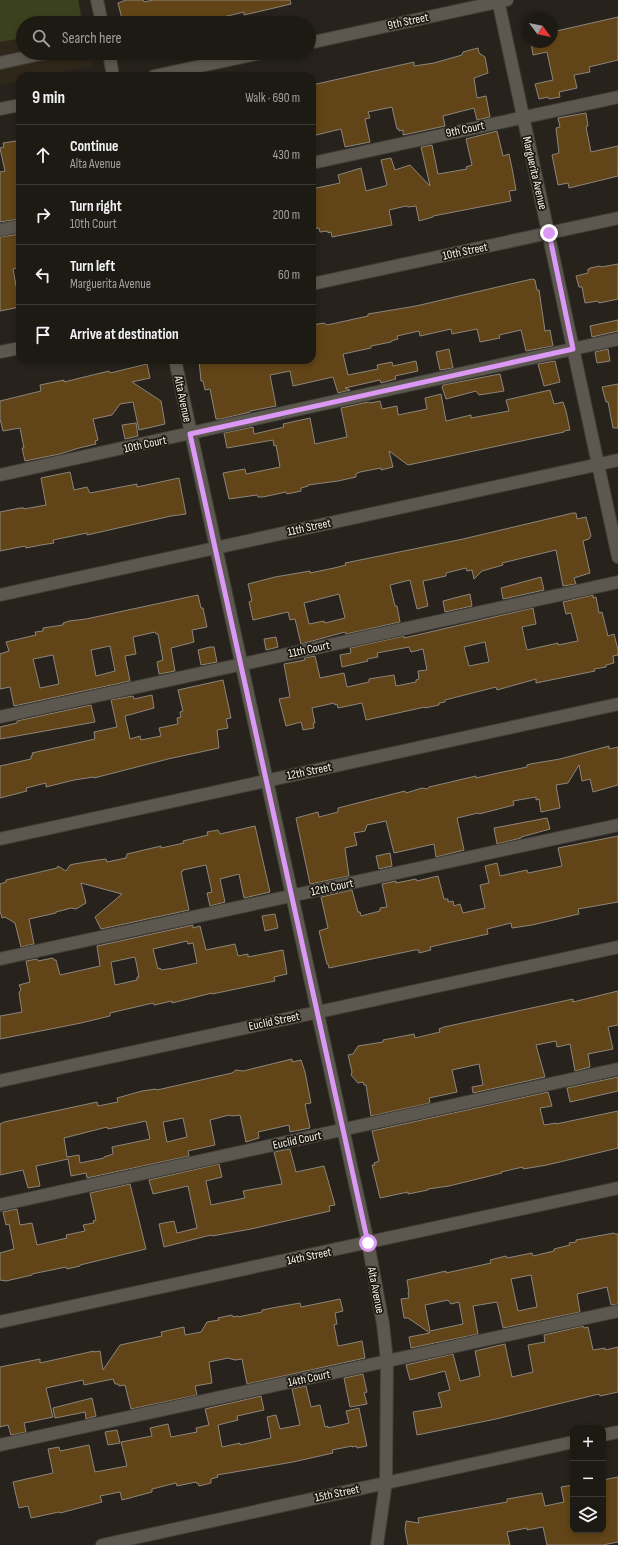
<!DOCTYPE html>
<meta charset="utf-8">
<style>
:root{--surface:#1d1a14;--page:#2a2722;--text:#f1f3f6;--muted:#a0a1a0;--line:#3b3834}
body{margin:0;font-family:"Sofia Sans Condensed",sans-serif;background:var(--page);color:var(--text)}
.controls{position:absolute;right:12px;bottom:12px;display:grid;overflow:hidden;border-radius:8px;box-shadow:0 2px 6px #0003}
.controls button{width:36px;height:36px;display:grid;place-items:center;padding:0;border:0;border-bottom:1px solid var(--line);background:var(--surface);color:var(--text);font:20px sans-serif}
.compass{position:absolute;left:522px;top:12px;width:36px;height:36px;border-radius:50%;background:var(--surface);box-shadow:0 2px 6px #0003;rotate:122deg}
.stop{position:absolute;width:12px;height:12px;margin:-9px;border:3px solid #db99f5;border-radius:50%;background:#fff}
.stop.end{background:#db99f5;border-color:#fff;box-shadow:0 1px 4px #0008}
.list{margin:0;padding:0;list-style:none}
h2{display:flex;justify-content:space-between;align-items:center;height:52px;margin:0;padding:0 16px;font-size:17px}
h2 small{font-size:13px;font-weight:400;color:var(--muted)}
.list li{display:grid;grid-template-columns:26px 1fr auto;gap:12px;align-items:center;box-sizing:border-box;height:60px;padding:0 16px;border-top:1px solid var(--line)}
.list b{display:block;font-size:15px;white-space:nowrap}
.list p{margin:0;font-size:13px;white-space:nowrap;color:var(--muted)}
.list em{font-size:13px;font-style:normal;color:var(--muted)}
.icon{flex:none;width:22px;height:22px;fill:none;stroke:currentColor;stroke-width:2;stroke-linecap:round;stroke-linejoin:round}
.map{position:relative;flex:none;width:618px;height:1545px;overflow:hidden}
.search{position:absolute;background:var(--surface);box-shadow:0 2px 6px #0003;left:16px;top:16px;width:300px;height:44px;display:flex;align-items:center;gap:10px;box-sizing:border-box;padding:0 14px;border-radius:22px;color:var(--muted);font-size:15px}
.panel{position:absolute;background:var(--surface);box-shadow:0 2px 6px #0003;left:16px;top:72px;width:300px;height:292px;border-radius:12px}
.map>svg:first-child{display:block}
.built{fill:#2f281a}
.green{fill:#3c411d}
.building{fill:#614417;stroke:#8c857c;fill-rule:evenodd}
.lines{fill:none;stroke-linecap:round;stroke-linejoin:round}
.minor-casing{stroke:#423f38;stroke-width:14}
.minor{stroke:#5d584f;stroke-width:12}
.route{stroke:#db99f5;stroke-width:5}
.labels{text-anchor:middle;stroke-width:3.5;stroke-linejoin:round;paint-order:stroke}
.street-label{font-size:12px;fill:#f5f2ed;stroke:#1d1911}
</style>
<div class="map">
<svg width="618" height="1545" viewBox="0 0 618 1545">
<rect width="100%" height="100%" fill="#27221b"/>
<path class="built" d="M0,0h79l5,23h-61v30h67l3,13 -48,10h-25v5l-20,5z"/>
<path class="green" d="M0,0h78l3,17 -4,6h-54v15l-23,4z"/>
<path class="building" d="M126,0h17l1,2 9,-2h137l1,4 -47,11v-3l-25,6 -10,3v2h-86l-5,-20z
M618,17v43l-29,7 1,5 -16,3 3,13 -18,4 1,5 -11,2 -1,-2 -9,2 -4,-15 18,-4 -6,-28 -14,3 -2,-13h21v-10z
M478,48l1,5 6,4 3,16 -14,5 3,20 9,-2 4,21 -13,3 -3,-12 -31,8 2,10 -42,9v-5l-4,1v-2h-2l-5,-22 -24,5 2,6 -5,1 5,23 -25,5 -4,-18 -29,7v-51l102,-23v4l20,-3 28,-8 1,-3z
M586,113l2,13 -2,1 5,25 27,-6v30l-49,12 -1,-5 -10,2 -6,-30 7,-2 -3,-25 4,-1 -2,-9z
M497,131l6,25 6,-2 3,14 4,22 -7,1 2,10 -78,15v1l-14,4 -3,-15 -8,1 -2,-1 -17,4 3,15 -60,12 -1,-5 -3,1v-2l-8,1 -1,-4 -7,1v-40l28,-6 -2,-8 23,-7 5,23 19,-5 2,-1 -6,-25 10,-2 4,12 15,-5 20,21 -9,-39 11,-2 6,29 29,-5 -1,-2 6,-2 -6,-26z
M16,141l4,19v59l-20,3v-50l5,-1 -5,-23 4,-1 -1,-4z
M20,234v33l-7,2 7,38 -20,4v-74z
M618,264v35l-19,4 -1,-2 -13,2 -3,-16h-3l-3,-11 12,-3v-4h2v-1l10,-2 1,1z
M532,279l3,1 2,10h2l6,41 5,-1 3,16 -27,5 -5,-21 -22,5 1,3 -20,4 -3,-13 -25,5 -1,-5 -31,7 -1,-5 -22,5 1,3 -7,2v1l-20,4v2l-28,6 5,21 30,-6 -1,-4 15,-3 1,4 23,-5 2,10 -23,5 1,3 -15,4 -1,-3 -35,8 5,2 -12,3 -5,-16 -40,9 -3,-15 -20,4 6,31 -26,5v1l-29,7h-5l-6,-30 -5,1 -2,-9h-2l-2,-21h113v-35l12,-2 3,2 41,-9v-2l48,-8z
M618,320v11l-26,6 -2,-11z
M449,349l4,19 -13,2 -4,-18z
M608,349l2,12 -13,2 -2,-11z
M555,361l5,21 -16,4 -6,-22z
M147,364l3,14 -18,4 29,19 4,23 -26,6 -6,-28 -13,2 -8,11 -19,4 5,21 -3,1 1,3 -17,4 -19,6 -35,7 -3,-13h2l-4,-20 -17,3 -3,-12v-18l41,-10 -1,-6 24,-5v2l45,-11 1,2z
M500,374l4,17 -25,4 -3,-4 -30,8 -4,-12 1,-2z
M618,384v44h-5l-5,-26h-2l-4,-15z
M550,390l4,14 9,-2 3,9 4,19 -6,1v1l-156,33 -19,-14 4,16 -12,3v-2l-21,4 -4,2v3l-18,4 -30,4v1l-7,2v3l-14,3 -1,-2 -23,5h-5l-1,-2 -28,4 -6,-26 22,-4 1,5 34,-7 -4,-22 -2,1 -1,-6 -46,8 -3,-15 29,-6 1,7 30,-7 -1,-3 27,-6 5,26 32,-7 -6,-29 27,-6 2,1 10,-2 2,8 15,-3 1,9 29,-6 -2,-11 16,-4 5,27 25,-6v3l38,-7 -3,-11z
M136,423l2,13 -13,3 -3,-14z
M70,472l4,18 13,-3 3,6 47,-9v3l42,-9 7,36 -15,2 -84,19v-2l-34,7 1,3 -13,2 -15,3 -1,-2 -25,5v-39l20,-4h4v1l22,-4 -5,-27z
M573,513h3l1,6 9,-2 5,19 -2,3 -6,2 7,32 -16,5 2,6 -13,2 -7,-36 -54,13 1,2 -21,6 -8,8 -2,-9 -5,1 -1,-3 -20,5v3l-23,5 5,25 -11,3 -7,-29 -20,5 5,21h2l3,16 -54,12 -1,-2 -44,12 -6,-25 -5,1 -2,-8 -35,8 -4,-18 3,-1 -4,-17 27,-7 35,-6v2l24,-5 12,-3 -1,-2 118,-24zM339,594l6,24 -20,5 -1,-2 -15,3 -5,-21z
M541,577l3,13 -41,9 -2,-11z
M470,594l2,12 -27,6 -2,-11z
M198,595l3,13h2l4,19 -15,3 2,12 -23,6 4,23 -16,3 -2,-12 6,-2 -5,-26h-2l-1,-2 -22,5 3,17 -11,2 5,25 -116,25 -4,-19 -10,2v-35l9,-3 -3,-9 30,-7 -1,-3 8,-1v-3l20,-3v-2l6,-2 17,-2zM110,646l5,25 -19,5 -5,-26zM53,655l6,29 -19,4 -7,-29z
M593,595v3l3,-1 3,16 3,-1 6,24 6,-2 4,16v5l-5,1 1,7 -8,2v2l-12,2 1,2 -59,12v-4l-39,11 -1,-3 -51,13v2l-6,1v2l-14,3v-1l-59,13 -4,-17 -24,5 -1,-4 -2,1 -1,-2 -22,5 3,15h-2l1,5 -11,2 -2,-8 -15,4 -1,-4 -6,-23 11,-2 -6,-33 21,-4 -1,-2 11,-2 5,22 24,-5 3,14 22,-5v-3l25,-4 2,11 20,-4v-2l3,-1 -1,-8 9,-1 -4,-21 -12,3 -2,-5 -32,6 1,4 -11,2 1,2 -26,6 -2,-12 11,-2 -1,-5 54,-12v2l129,-30 3,16 -14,3 5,23 31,-7v2l20,-4 -7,-28 -5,1 -3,-12zM485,642l4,20 -20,4 -5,-19z
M276,637l2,10 -12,3 -2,-11z
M210,647h4l3,15 -16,3 -3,-15z
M223,680l8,38 -5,1 2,9 -11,2 2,18 -51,11 -74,19v-1l-20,3 -28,7v-4l-20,5 1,3 -27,7v-32l31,-7v-3l2,-1 -1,-2 63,-14 -1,-7 23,-5 -6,-27 22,-4 1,3 18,-4 2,13 -29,8 5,23 10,-3 1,4 20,-4 -2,-8 19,-4 -1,-6 4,-1 -1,-5 3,-1 -5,-21z
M91,705l4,17 -95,17v-12l17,-4v-2z
M609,746v3l9,-2v38l-25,7 -3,-13 -8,2 -3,-16 -11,18 -12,2 4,23 -19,4 -2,-13 -3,1v-3l-23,4 1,4 -35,9 -1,-1 -21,5 7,32 -28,7 -2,-13 -40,9 -8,-32 -19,4 -2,6 -11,2 3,12 -12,3 4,28 -39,8 -14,-66 22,-6 1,5 19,-5v-4l55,-14 12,-3 1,2 16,-5 5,1 2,-2 47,-11v2l22,-5 29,-6v-2l3,-1 30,-5z
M547,818l3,11 -29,8v1l-24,6 -3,-16z
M255,826l15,66 -26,6 -5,-24 -19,5 5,23 -15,4 -3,-13 5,-1 -6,-27 -23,5v1l-2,1 8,38 -88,19 -6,-12 27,-23 -41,-11 5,20 -10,6 -5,-1 -15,4v1l-27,6 5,25 -13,3 -6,-24 -10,-6 -3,1 -2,-7v-27l6,-2v-2l51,-12 1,-2 8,5 4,-6 4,-1 24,-4 8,-1 1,3 19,-4 1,-4 34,-8v2l23,-5 -1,-2 25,-6 -1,-3 11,-2 2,4z
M618,836v66l-40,7 1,5 -47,11 -20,3 -1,-5 -24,6 1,5 -58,13 1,3 -12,3v-3h-4l-86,18 -1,-4h-1l-8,-33 9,-3 -7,-31 31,-7 6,22h2l1,4 19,-5v-3l7,-1 -5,-23 14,-3v2l20,-4 1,2 21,-5 6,23h4v3l5,-1 1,5 6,-2 3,9 22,-5 -5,-23 9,-2 -4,-17 12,-3 3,13 27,-6 1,3 34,-7 -4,-18z
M390,853l2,13 -13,3 -3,-13z
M275,914l3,14 -13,3 -3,-15z
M193,925v3l7,-2 6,24 29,-6 3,12 10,-2v3l35,-7 4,24 -13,3 1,4 -63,13v-1l-40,10v-2l-18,4 -1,-2 -43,10v3l-29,7 -81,16v-23l22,-4 -3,-19 2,-4 -2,-4 11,-3 -4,-21 11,-2 1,2 15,-3 1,2h2l4,15 40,-9 -3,-20zM187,941l1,3 5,-1 4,20 -23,5 -13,2 -1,-2 -2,1 -5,-20zM135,957l4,20h-2v3l-22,5 -4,-23z
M618,991v34l-10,2 5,22 -25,5 2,13 -15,4 -5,-27 -13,3 -1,-6 -20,4 9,32 -72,16 -1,-6 11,-2 -4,-21 -27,6 5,22 -28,6 1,5 -59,13 -5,-31h-2l-1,-3 -5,1 -7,-8 1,-3 -4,-17 5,-1 5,-8 25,-4v-2l31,-6 1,4 25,-6 -1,-3 5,-2 129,-28v3z
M292,1059v3l9,-2 4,12 6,31 -6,1 5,24 -20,4 -1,-7 -31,7 1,6 -13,4 -6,-27 -8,1 -3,-1 -19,5 5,25 -27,6 1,5 -102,22 -1,-5 -15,3 -3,-17 -32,7 4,20 -12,2 -5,-18 -23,5v-51l4,-2 93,-20 1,4 20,-4 -1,-4 25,-7 14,-2 1,1 75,-17 4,-3 7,1zM183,1118l4,19 -20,5 -4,-20zM146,1121l4,18 -38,8 1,7 -9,3v1l-24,5 -1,-8 -12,2 -3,-19 43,-11 1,2z
M618,1077v14l-48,11 -3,-14z
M548,1092l4,14 -12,2 4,17 12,-2v1l62,-13v37l-71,17 -24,4v-2l-22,5 1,1 -53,13 -21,3v1l-20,4v-2l-28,6 -8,-33h3l-1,-2 5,-2 -7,-30z
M290,1149l6,23 28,-6 11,39 -6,1 1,5 -79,18 -39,7 -1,-1 -47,12 -5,-23 15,-3 3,12 20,-5 -9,-42 -35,8 -4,-14 70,-16 3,13 -16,4 5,24 34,-7 -2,-7 39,-7 -8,-32z
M130,1184l16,65 -66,16v1l-13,3 -1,-2 -5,1 -29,6v1l-26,6 -6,-1v-27l14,-4 -5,-25 -3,1 -3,-13 14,-3 3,16 12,-2 5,22 30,-7 -1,-3 19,-4 -2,-6 11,-2 -1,-2 3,-1 -6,-27z
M614,1233l1,1h3v70l-7,1 -4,-18 -30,7 3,18 -77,16 -6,-26 -24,4 5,28 -67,14 -2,-11 21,-4 -22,-15h-4l-3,-19 8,-1 -1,-5h1l-2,-13 39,-9v2l45,-10 -1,-3 16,-4 1,2 25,-5 1,3 21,-5v-2l16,-4 -1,-2 7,-1v-2zM531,1275l6,32 -19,4 -7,-32zM448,1300l3,4 8,-2 4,22 -33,7 -5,-26z
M340,1299l3,12 -8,2 2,11 -3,1 4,21 24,-5 3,17 -118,26 -5,-25 -7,1 -7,-2 -19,4 3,21 -17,3 2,9 -66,14 -6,-24 -6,1 -1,-2h-3l-2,-5 -29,6 -1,-5 -37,8 7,29 -29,6 2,9 -15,3 -3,-10 -8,2v-60l40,-8v4l54,-12v1l6,-1 3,19 17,-25 42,-9 -1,-4 23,-5 1,8 16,-3 6,-10 12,-2 -1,-2 14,-3 1,2 5,-1v1l24,-5v-2l10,-2 28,-5 1,4z
M583,1326l1,2 4,-1 5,23 12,-2v2l13,-3v45l-18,4 -1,-2 -103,25 -79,16 -4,-23 29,-5 -4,-14 12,-3 -5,-19 -35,9 -4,-15 47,-11 7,27 20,-5 -5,-25 30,-7 7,33 21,-5 -5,-27 17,-3 -1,-7z
M363,1374l4,18 -3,1 3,11 -17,3 -6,-29z
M306,1386l5,21 9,-2 5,22 3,-1v2l21,-5 -3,-12 13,-3 8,38 -10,2 -1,-2 -4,1v-1l-20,4 1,3 -40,9 -76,13 1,2 -7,2v4l-12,3 -1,-3h-2v-1l-19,4 -1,-3 -24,6v3l-30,8 -2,-8 -20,4 2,6 -42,11 -1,-1 -28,6 -3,-12 -9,2 -6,-26 40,-9 -5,-24 11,-2 1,4 29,-6 6,27 32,-6 -6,-24 31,-6 -2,-8 18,-4 3,13 26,-5 -1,-4 13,-3 -4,-16 56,-13 3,14 -27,6 1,4 -20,5 4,22 18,-4v2l31,-7 -4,-21 9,-2 4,14 20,-4 -8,-36z
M92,1398l4,18 -10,3 -1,-7 -30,6 -2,-10z
M117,1430l3,13 -12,2 -3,-13z
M618,1477v65l-15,3h-56l-4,-18 -16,3v-2l-20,4 3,13h-102l-3,-15 1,-9 13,2 -1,-5 89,-16v-3l29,-5 6,-1 3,13 19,-4 -3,-15 12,-2v45h30v-50z"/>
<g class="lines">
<g class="minor-casing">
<path id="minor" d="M97,0l5,23
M498,0l120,557
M309,43l198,-43
M109,53l4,23
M0,63l46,-10
M154,76l107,-23
M0,109l20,-4
M312,163l306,-66
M0,230l20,-4
M312,284l306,-66
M0,352l20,-4
M175,360l193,883 15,81 4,37 -1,121 -9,63
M0,475l618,-136
M0,595l618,-135
M0,717l618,-135
M0,839l618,-135
M0,959l618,-134
M0,1081l618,-134
M0,1205l618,-136
M0,1322l618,-134
M603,1435l15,-3
M0,1445l618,-134
M102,1545l471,-103"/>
</g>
<use href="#minor" class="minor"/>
</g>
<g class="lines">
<path class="route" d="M368,1243l-178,-809 383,-85 -24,-116"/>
</g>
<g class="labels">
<g class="street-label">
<text transform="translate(408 21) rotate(-12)" y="4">9th Street</text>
<text transform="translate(465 129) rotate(-12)" y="4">9th Court</text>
<text transform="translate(535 173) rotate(77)" y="4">Marguerita Avenue</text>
<text transform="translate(465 251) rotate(-12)" y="4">10th Street</text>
<text transform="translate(183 399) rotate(78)" y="4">Alta Avenue</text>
<text transform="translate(145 444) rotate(-12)" y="4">10th Court</text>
<text transform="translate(309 527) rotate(-12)" y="4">11th Street</text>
<text transform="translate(309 649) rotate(-12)" y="4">11th Court</text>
<text transform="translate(309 771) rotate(-12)" y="4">12th Street</text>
<text transform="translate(332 887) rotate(-12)" y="4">12th Court</text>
<text transform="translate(274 1021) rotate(-12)" y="4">Euclid Street</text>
<text transform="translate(297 1140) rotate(-12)" y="4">Euclid Court</text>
<text transform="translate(309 1256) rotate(-12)" y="4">14th Street</text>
<text transform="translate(376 1290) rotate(79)" y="4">Alta Avenue</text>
<text transform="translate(309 1378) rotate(-12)" y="4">14th Court</text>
<text transform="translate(337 1493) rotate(-12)" y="4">15th Street</text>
</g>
</g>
</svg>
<div class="controls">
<button>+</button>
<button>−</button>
<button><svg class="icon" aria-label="layers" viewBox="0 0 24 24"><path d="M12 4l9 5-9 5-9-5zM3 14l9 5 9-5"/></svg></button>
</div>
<svg class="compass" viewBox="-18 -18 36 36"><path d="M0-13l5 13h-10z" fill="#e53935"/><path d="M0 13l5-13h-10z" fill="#a0a1a0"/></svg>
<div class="stop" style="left:368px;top:1243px"></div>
<div class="stop end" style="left:549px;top:233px"></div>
<div class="search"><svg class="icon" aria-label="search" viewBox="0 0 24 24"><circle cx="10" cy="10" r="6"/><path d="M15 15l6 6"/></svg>Search here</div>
<section class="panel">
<h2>9 min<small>Walk · 690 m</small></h2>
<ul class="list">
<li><svg class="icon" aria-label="ahead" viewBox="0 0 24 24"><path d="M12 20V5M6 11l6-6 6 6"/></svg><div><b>Continue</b><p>Alta Avenue</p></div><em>430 m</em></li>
<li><svg class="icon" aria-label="right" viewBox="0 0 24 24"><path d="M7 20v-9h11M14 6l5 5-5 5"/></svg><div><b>Turn right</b><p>10th Court</p></div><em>200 m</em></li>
<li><svg class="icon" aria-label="left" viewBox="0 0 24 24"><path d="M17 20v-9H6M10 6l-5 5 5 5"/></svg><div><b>Turn left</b><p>Marguerita Avenue</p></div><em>60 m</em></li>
<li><svg class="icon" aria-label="arrive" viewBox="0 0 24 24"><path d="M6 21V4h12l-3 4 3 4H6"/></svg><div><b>Arrive at destination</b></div></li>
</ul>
</section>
</div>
